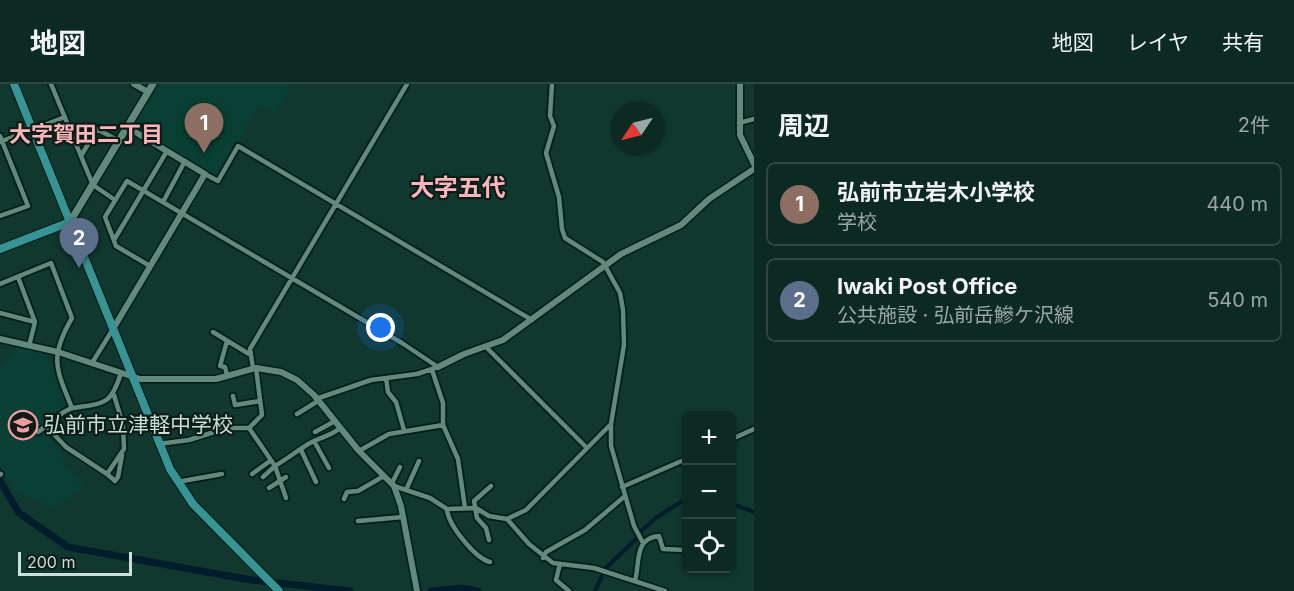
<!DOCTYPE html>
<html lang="ja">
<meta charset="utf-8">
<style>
:root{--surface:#0c2a22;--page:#1a362f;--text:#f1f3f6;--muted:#9aa7a5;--line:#2c4640;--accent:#95b2f1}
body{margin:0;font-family:Inter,"Noto Sans JP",sans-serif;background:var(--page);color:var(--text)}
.controls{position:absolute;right:18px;bottom:18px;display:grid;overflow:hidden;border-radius:9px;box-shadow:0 2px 4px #0004}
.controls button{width:54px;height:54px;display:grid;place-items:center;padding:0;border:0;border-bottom:2px solid var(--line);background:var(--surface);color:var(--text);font:30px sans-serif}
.compass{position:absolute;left:610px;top:18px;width:54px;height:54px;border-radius:50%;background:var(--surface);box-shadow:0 2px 4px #0004;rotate:235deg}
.scale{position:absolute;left:18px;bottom:15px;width:114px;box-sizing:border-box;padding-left:6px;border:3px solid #cadfd7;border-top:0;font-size:16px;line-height:21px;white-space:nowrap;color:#cadfd7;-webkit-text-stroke:4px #0c1c17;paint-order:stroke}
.you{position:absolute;left:381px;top:244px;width:21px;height:21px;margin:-15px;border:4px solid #fff;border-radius:50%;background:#1a73e8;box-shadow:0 0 0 9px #1a73e833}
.badge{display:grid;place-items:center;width:39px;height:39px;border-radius:50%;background:var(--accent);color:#fff;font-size:20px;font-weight:700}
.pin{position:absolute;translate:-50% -50px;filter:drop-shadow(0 2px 3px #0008)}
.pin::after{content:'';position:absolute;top:32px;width:21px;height:18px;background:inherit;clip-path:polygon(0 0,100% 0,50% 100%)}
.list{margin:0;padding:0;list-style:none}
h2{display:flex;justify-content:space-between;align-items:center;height:78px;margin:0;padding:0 24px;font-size:26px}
h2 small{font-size:20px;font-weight:400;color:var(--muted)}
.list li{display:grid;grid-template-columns:39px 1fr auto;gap:18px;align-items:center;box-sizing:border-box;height:84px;margin:0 12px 12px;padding:0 12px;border:2px solid var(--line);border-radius:9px}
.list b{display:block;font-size:22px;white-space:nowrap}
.list p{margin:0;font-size:20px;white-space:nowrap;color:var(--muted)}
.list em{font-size:20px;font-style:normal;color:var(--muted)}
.icon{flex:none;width:33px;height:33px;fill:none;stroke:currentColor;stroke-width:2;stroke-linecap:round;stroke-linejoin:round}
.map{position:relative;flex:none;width:754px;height:507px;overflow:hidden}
header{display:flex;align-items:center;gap:36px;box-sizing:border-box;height:84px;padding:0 30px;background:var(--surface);border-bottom:2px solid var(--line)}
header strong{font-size:28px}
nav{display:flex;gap:33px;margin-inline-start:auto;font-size:21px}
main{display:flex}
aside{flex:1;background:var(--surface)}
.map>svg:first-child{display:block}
.built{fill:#094033}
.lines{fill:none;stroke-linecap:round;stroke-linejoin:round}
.canal{stroke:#011c2b;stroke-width:4}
.river{stroke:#011c2b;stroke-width:7}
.minor-casing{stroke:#011e17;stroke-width:8}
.tertiary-casing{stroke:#011e17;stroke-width:9}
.secondary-casing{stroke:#011e17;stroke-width:10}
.primary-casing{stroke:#011e17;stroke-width:10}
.minor{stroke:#61897c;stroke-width:4.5}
.tertiary{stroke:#61897c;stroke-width:6}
.secondary{stroke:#61897c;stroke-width:7}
.primary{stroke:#389395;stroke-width:8}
.labels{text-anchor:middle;stroke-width:4.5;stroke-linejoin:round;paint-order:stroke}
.poi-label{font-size:21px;fill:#cadfd7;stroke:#0c1c17;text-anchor:start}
.neighbourhood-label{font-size:22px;font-weight:bold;fill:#fbb6bb;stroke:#0c1c17}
.quarter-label{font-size:24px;font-weight:bold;fill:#fbb6bb;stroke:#0c1c17}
</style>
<header>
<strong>地図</strong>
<nav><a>地図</a><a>レイヤ</a><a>共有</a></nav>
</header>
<main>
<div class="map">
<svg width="754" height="507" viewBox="0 0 754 507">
<rect width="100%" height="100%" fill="#10382e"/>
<path class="built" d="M158,0h134l-15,27 -4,1 -13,-7 -43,73 -82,-48 -1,-4z
M17,263l30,6 19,49 -3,6 -18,13 2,7 -3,3 21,28 -3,2 23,27 -33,20 -32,-14 -9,-6 -11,-22v-97z"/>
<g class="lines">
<path class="canal" d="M732,420l22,8
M640,448l17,-15 29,-18
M605,485l34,-33
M595,507l7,-15"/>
<path class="river" d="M0,397l19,32 49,34 183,33 99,11
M431,507l31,-3 16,3"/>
<g class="minor-casing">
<path id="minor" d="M51,0l42,101 22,15
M552,0l-2,32 4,10 -8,27 13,44 3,32 3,9 38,24 17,31 3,17 1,35 -13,79v22l23,80 9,17
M739,39l15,-4
M0,52l28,70 -28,10
M0,58l65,-25
M81,72l16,-27 22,12
M205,90l13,7 20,-35 294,174
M163,118l22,-41
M114,156l53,-89
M150,182l-34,-20 -11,-29 22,-36 275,162 36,24 -21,7 -46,6 -55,19
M18,193l17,45 -6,24
M0,200l51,-21 21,55c-23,39 -16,51 0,90
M0,229l35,9
M213,248l36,22
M487,264l100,100
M92,279l21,-34
M253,284l-3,-19 157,-265
M432,286l11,33v22l15,34 7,49
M227,291l-2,-8 -5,-1 7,-25
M386,294l2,14 8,10 8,28
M233,312l2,9 25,-4
M297,330l21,-13
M46,342l20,21 41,27 17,-25 -1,-24 -9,-30
M249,344l26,38c12,-7 23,-16 35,-23 11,-6 21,-7 30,-15
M38,348c9,-6 24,-22 35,-24 32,-5 38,-3 48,-35
M315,348l20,-11
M732,355l22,-10
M314,357l15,27
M158,360l31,-4 38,-12h22l13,-13 -6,-47
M301,366l15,32
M359,367l30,-17 54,-9
M107,390l8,7 3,-4 4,-22
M252,390l18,-13
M0,391l1,-1
M263,393l12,-11 11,32
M177,398l45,-8
M392,399l8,-16
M394,402l36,12 17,11 29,-1 13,8 18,3 19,-9 85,-86
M622,403l64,-28
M269,404l17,-11
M406,406l13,-29
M344,415l3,-7 11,-1 26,-15
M447,425c1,16 28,49 43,53
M507,435l22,25 24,19 41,5 71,23
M358,437l45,-4
M489,456l-3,-12 -9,-10 -3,-17 17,-15
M543,474l3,-6 39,-22 40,-34
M560,480l-4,16 13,11
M635,497c5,-18 -1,-43 24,-45l4,13 23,1"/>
</g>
<g class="tertiary-casing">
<path id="tertiary" d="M134,0l14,8
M740,0v51l14,29
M113,245l92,-155 -78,-47
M0,255l58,13 82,27h76l40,-11 25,4 16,8 17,15 45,56 35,35 7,20 16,85
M438,283l26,-13 39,-14 118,-86 60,-29 28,-26 45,-30"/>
</g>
<g class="secondary-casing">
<path id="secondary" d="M70,138l83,-138"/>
</g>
<g class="primary-casing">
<path id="primary" d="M14,0l156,385 23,35 86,87
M0,165l70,-27"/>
</g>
<use href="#minor" class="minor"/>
<use href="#tertiary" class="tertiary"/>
<use href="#secondary" class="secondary"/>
<use href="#primary" class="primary"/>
</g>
<defs>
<g id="school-ring" transform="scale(1.5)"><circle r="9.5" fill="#0c1c17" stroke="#f49aa3" stroke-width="1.5"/><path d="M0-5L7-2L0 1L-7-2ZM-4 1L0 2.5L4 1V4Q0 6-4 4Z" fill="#f49aa3"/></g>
</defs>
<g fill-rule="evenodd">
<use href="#school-ring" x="23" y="341"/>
</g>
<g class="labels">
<g class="poi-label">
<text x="44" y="348">弘前市立津軽中学校</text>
</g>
<g class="neighbourhood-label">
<text x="86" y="58">大字賀田二丁目</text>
</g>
<g class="quarter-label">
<text x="458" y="112">大字五代</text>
</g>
</g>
</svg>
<div class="controls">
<button>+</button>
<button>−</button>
<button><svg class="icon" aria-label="locate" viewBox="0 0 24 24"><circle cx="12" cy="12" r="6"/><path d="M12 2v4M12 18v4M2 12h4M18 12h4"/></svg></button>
</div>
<svg class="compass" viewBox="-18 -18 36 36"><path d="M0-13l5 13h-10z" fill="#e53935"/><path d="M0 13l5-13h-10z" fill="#9aa7a5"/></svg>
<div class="scale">200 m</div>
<div class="you"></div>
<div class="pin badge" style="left:204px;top:69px;background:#8d6e63">1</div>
<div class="pin badge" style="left:79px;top:184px;background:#5c6f8a">2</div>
</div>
<aside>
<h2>周辺<small>2件</small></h2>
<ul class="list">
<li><span class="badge" style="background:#8d6e63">1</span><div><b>弘前市立岩木小学校</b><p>学校</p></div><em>440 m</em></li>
<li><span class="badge" style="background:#5c6f8a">2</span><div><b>Iwaki Post Office</b><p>公共施設 · 弘前岳鰺ケ沢線</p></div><em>540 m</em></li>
</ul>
</aside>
</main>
